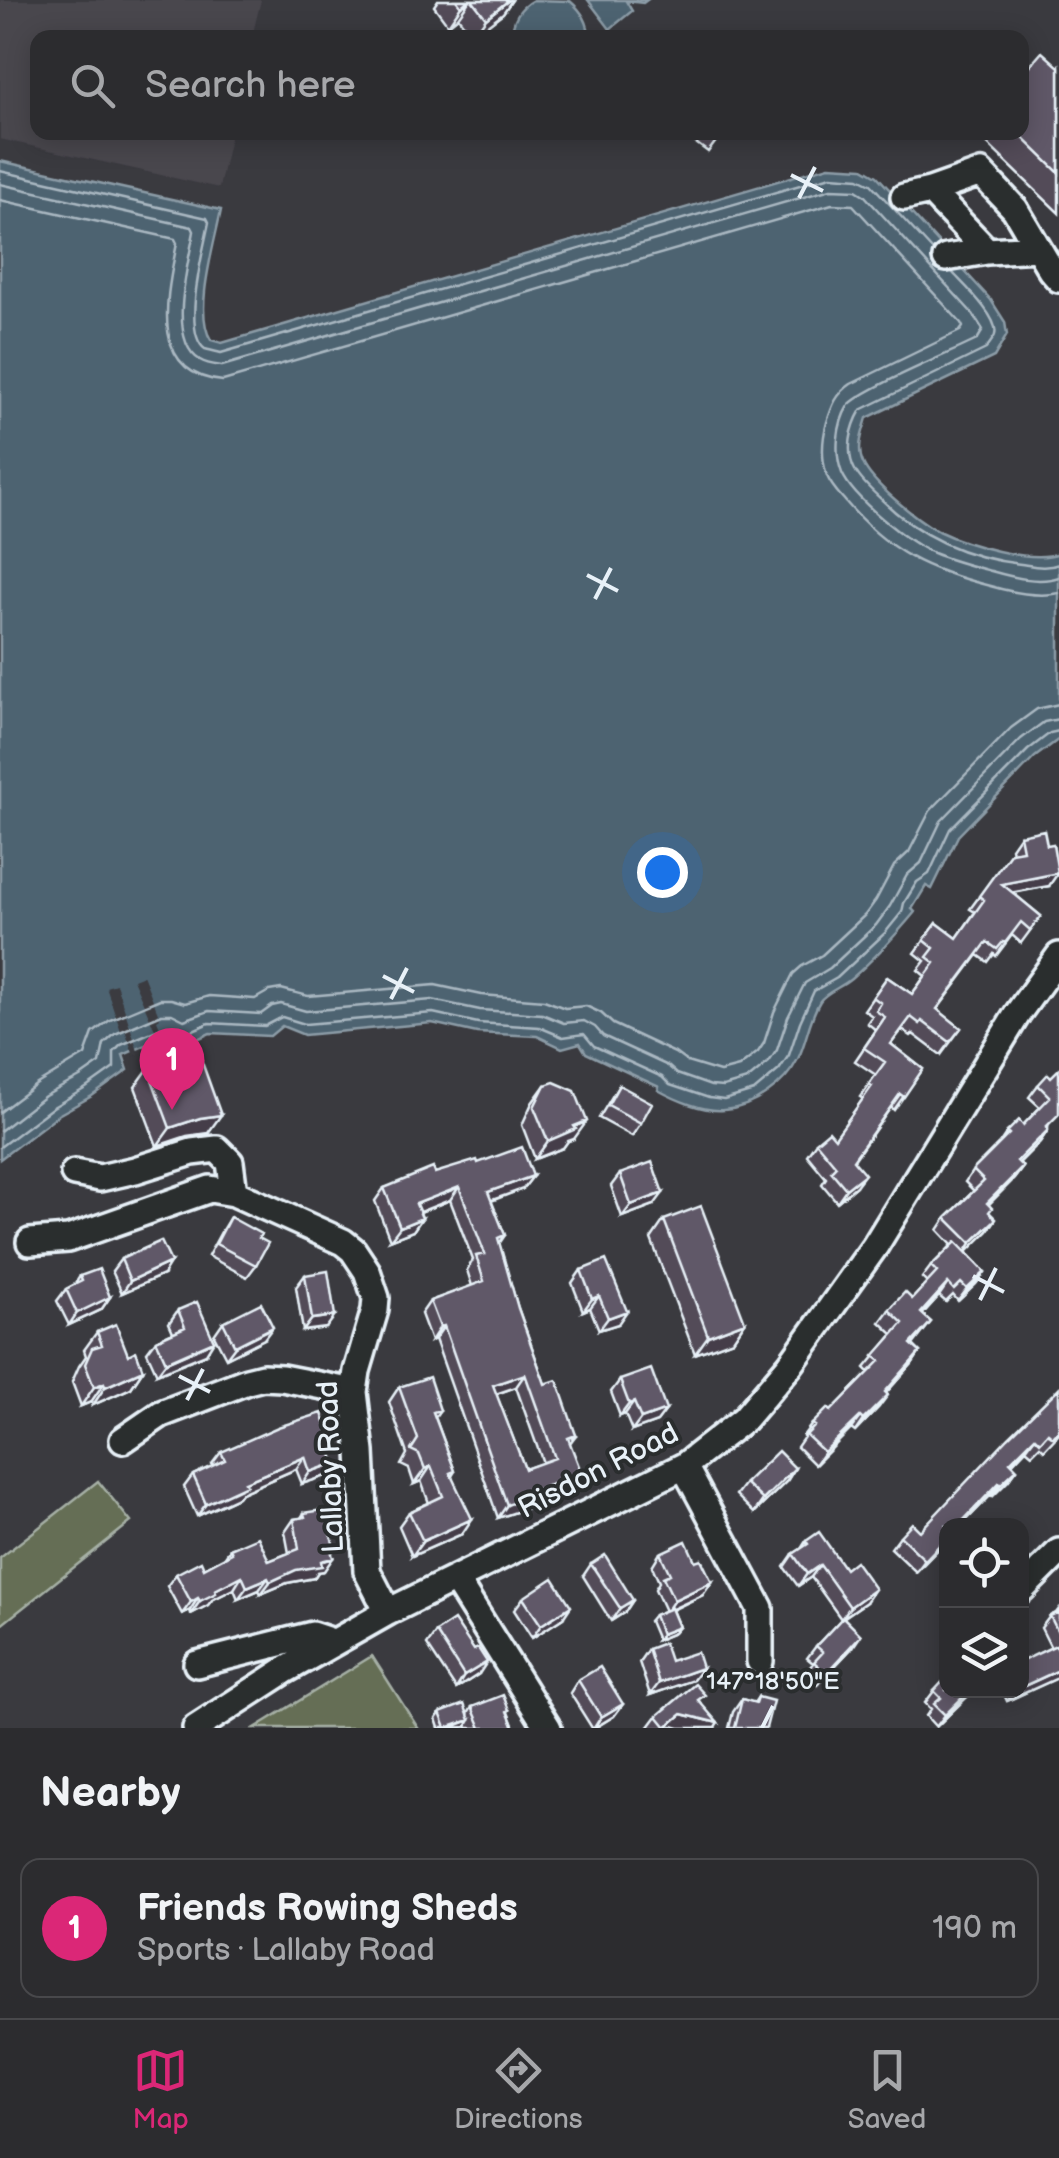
<!DOCTYPE html>
<meta charset="utf-8">
<style>
:root{--surface:#2c2c2f;--page:#343437;--text:#f1f3f6;--muted:#a6a7aa;--line:#48484b;--accent:#db2777}
body{margin:0;font-family:"Balsamiq Sans",sans-serif;background:var(--page);color:var(--text)}
.controls{position:absolute;right:30px;bottom:30px;display:grid;overflow:hidden;border-radius:20px;box-shadow:0 5px 25px #0003}
.controls button{width:90px;height:90px;display:grid;place-items:center;padding:0;border:0;border-bottom:2px solid var(--line);background:var(--surface);color:var(--text);font:50px sans-serif}
.you{position:absolute;left:662px;top:872px;width:35px;height:35px;margin:-25px;border:8px solid #fff;border-radius:50%;background:#1a73e8;box-shadow:0 0 0 15px #1a73e833}
.badge{display:grid;place-items:center;width:65px;height:65px;border-radius:50%;background:var(--accent);color:#fff;font-size:32px;font-weight:700}
.pin{position:absolute;translate:-50% -82px;filter:drop-shadow(0 2px 5px #0008)}
.pin::after{content:'';position:absolute;top:52px;width:35px;height:30px;background:inherit;clip-path:polygon(0 0,100% 0,50% 100%)}
.list{margin:0;padding:0;list-style:none}
h2{display:flex;justify-content:space-between;align-items:center;height:130px;margin:0;padding:0 40px;font-size:42px}
h2 small{font-size:32px;font-weight:400;color:var(--muted)}
.list li{display:grid;grid-template-columns:65px 1fr auto;gap:30px;align-items:center;box-sizing:border-box;height:140px;margin:0 20px 20px;padding:0 20px;border:2px solid var(--line);border-radius:20px}
.list b{display:block;font-size:38px;white-space:nowrap}
.list p{margin:0;font-size:32px;white-space:nowrap;color:var(--muted)}
.list em{font-size:32px;font-style:normal;color:var(--muted)}
.icon{flex:none;width:55px;height:55px;fill:none;stroke:currentColor;stroke-width:2;stroke-linecap:round;stroke-linejoin:round}
.map{position:relative;flex:none;width:1059px;height:1728px;overflow:hidden}
.search{position:absolute;background:var(--surface);box-shadow:0 5px 25px #0003;left:30px;right:30px;top:30px;height:110px;display:flex;align-items:center;gap:25px;box-sizing:border-box;padding:0 35px;border-radius:20px;color:var(--muted);font-size:38px}
.sheet{height:290px;background:var(--surface)}
nav{display:flex;justify-content:space-around;align-items:center;box-sizing:border-box;height:140px;border-top:2px solid var(--line);background:var(--surface);font-size:28px;color:var(--muted)}
nav a{display:grid;justify-items:center;gap:5px}
nav .on{color:var(--accent)}
.map>svg:first-child{display:block}
.built{fill:#49464e}
.green{fill:#656e54;stroke:#a6b0a6;stroke-width:2.5}
.water{fill:#4e6371;stroke:#8c9ca7;stroke-width:2.5}
.pier{fill:#3a3a3f}
.lines{fill:none;stroke-linecap:round;stroke-linejoin:round}
.shore{stroke:#aab8c2;stroke-width:2.5}
.minor-casing{stroke:#e8f1f8;stroke-width:32}
.minor{stroke:#2a2d2e;stroke-width:25}
.wall{fill:#534c59;stroke:#e8f1f8;stroke-width:2.5;fill-rule:evenodd}
.shaded-wall{fill:#443e49;stroke:#e8f1f8;stroke-width:2.5}
.building{fill:#615868;stroke:#e8f1f8;stroke-width:2.5;fill-rule:evenodd}
.ticks{fill:none;stroke:#e8f1f8;stroke-width:4}
.labels{text-anchor:middle;stroke-width:8;stroke-linejoin:round;paint-order:stroke}
.street-label{font-size:30px;fill:#e8f1f8;stroke:#2a2d2e}
.ticks-label{font-size:25px;text-anchor:middle;fill:#e8f1f8;stroke:#2a2d2e;stroke-width:8;stroke-linejoin:round;paint-order:stroke}
</style>
<div class="map">
<svg width="1059" height="1728" viewBox="0 0 1059 1728">
<rect width="100%" height="100%" fill="#3a3a3f"/>
<filter id="ink" filterUnits="userSpaceOnUse"><feTurbulence type="fractalNoise" baseFrequency=".01" numOctaves="2"/><feDisplacementMap in="SourceGraphic" scale="20" xChannelSelector="R" yChannelSelector="G"/><feConvolveMatrix kernelMatrix="1 2 1 2 8 2 1 2 1" color-interpolation-filters="sRGB"/></filter>
<g filter="url(#ink)">
<path class="built" d="M0,0h261l-9,37 -214,1v94l193,1 -12,55 -219,-49z"/>
<path class="green" d="M98,1481l33,41 -131,104v-68z
M372,1656l46,72h-163z"/>
<path class="water" d="M533,0l37,1c12,10 19,21 19,36h-77c0,-16 6,-29 21,-37z
M588,0h59l-4,3 -17,-2 6,10 -22,18z
M0,161l221,49c-6,32 -28,102 -10,130l11,3 607,-177 34,2 14,8 114,124 14,22 2,13 -13,22 -127,61c-4,14 -11,30 -4,45 9,21 55,57 75,68 27,13 93,33 121,22v186l-24,18 -77,79 -26,53 -6,-3 -14,23 3,3c-20,24 -40,46 -64,67 -9,8 -25,13 -31,22 -11,18 -13,39 -22,58 -13,26 -45,49 -74,51 -20,2 -48,-10 -66,-20l1,-3 -73,-34 -6,-10 -18,5 -25,-12 -60,-3 -45,-10 -128,12 -22,-9 -12,10 -60,-3 -36,17 -7,-14 -44,19 5,15 -36,26 -34,19 -58,44z"/>
<path class="pier" d="M143,975l17,43 -3,2 10,25 -2,-3 -4,2 -28,-65z
M116,984l23,70 -5,2 -9,-26 -4,1 -15,-44z"/>
<g class="lines">
<path class="shore" d="M0,171l207,47 2,4c-5,26 -28,110 -4,127 3,1 13,3 16,4l610,-177 28,2 12,6 62,67
M0,184l192,43 2,4c-5,31 -28,109 6,129 6,4 15,5 22,6l609,-177 25,1 8,5 109,119 10,16 -6,10c-22,11 -119,51 -129,66 -11,18 -14,47 -6,67 11,25 65,69 91,80 19,8 39,13 58,18 21,6 48,13 68,6
M0,200l175,39 2,4c-10,52 -30,131 46,138l609,-177 21,1 108,118 2,4 -3,4 -109,53c-15,10 -19,22 -24,38 -5,18 -6,36 0,54 4,10 11,17 18,25 43,51 82,69 145,85 21,6 47,12 69,7
M952,272c11,12 48,46 43,63 0,2 -8,12 -9,14l-125,61c-10,17 -16,42 -6,60 6,11 17,21 26,29 38,38 87,59 140,65 13,2 25,5 38,0
M0,1112l37,-28 48,-29 8,-22 17,-13 50,-21h11l14,4 24,-7 46,3 14,-8 12,-2 27,7 127,-11 47,10 62,5 21,8 21,-2 15,7 12,11 62,29 12,9 33,10 19,-5 19,-15 6,-9 10,-31 19,-38 9,-8 20,-11 43,-40 11,-15 18,-34 15,-14 21,-41 81,-83 26,-19 22,-5
M0,1131l45,-35 35,-19 20,-14 4,-19 11,-10 47,-20h10l12,6 25,-9 52,3 11,-8 9,-2 25,7 126,-11 48,10 62,4 22,9 20,-2 11,6 8,9 65,30 9,8 34,12 12,1 24,-7 22,-18 8,-12 11,-33 17,-34 25,-15 46,-43 14,-19 17,-31 14,-12 20,-42 80,-82 23,-17 15,-3
M0,1147l53,-40 33,-19 28,-20v-16l7,-7 43,-18h7l11,8 27,-12 56,3 17,-9 23,7 128,-11 45,10 61,4 24,10 21,-3 10,12 68,31 8,8 39,13 15,2 30,-9 25,-21 10,-15 11,-33 14,-31 23,-13 48,-45 17,-21 2,-9 13,-21 12,-8 21,-45 78,-79 22,-17 9,-2"/>
<g class="minor-casing">
<path id="minor" d="M930,191l57,60
M904,197l26,-6 51,-18 34,36 36,61 8,9
M946,258l41,-7 51,-3
M74,1173l26,5 35,-8 57,-18 25,-3 13,13 4,31
M30,1242l38,-3 142,-50 24,4 109,49 10,8 14,21 9,27 -1,12 -18,61 -3,21 7,60 6,119 21,41
M123,1440l38,-26 86,-33 16,-4 19,1 72,14
M684,1466l76,142v53
M455,1579l93,149
M1022,1589l37,-37
M197,1664l115,-29 21,7
M196,1728l88,-57 104,-59 296,-146 60,-47 46,-54 85,-119 143,-233 41,-57"/>
</g>
<use href="#minor" class="minor"/>
</g>
<path class="wall" d="M438,0h74l-9,13 -30,23 -15,-19 -10,8 -14,-19z
M1059,67v146l-84,-81h47z
M681,132h42l-15,20z
M1020,835l29,51 -36,7 28,23 -20,27 -9,-8 -16,21 -2,-2 -6,8 -10,-7 -41,55 24,18 -20,27 -28,-21 -2,2 -9,-6 -11,14 32,25 -29,41 -3,-3 -37,53 2,26 -19,16 -15,-18 4,-6 -19,-23 9,-13 19,-4 28,-39 -3,-2 16,-22 -21,-14 21,-31 -9,-7 5,-7 -8,-6 23,-33 25,17 13,-18 -7,-6 7,-9 -10,-8 22,-30 20,15 18,-26 -5,-3 42,-57 -1,-4z
M148,1069l60,64 -21,3 -30,10 -22,-59z
M1051,1077l-3,53 -8,12 -21,21 4,4 -9,12 -26,26v26l-22,21 19,20 -9,12 -18,17 -5,-6 -7,7 -7,-6 -17,18 9,8 -18,23 7,7 -8,12 -26,29 -7,14 -24,25 -4,-3 -36,36 -18,-18 7,-10 -1,-1 9,-12 19,-13 38,-39 -4,-4 28,-34 -13,-12 9,-12 23,-11 15,-16 -5,-5 9,-12 21,-21 -14,-15 8,-12 28,-27 -9,-9 8,-12 26,-26 8,-12 16,-7 17,-18 -11,-10 9,-12z
M545,1085l29,54 -6,2 -5,7 -28,11 -13,-34 10,-22z
M619,1085l22,38 -9,13 -33,-18z
M478,1163l55,13 -10,13 -32,12 14,34 -6,9 19,64 27,76 31,51 -6,8 2,44 -40,14 -4,7 -30,10 -63,-179 -4,2 -10,-27 9,-13 42,-15 -5,-16 6,-10 -23,-60 -30,12 2,6 -9,13 -23,9 -15,-39 9,-13 51,-15zM516,1387l27,76 -18,6 -29,-75z
M620,1174l34,31 -32,12 -11,-31z
M230,1217l29,21 -3,27 -9,12 -39,-21 14,-26z
M664,1220l81,102 -12,18 -38,14 -44,-115z
M121,1259l42,16 -41,18 -10,-22z
M581,1270l37,54 -19,6 -9,-22 -7,3 -11,-28z
M305,1275l21,53 -23,3 -7,-44z
M80,1276l30,21 -9,13 -32,15 -12,-24 9,-12 9,-5z
M178,1310l28,44 -49,20 -10,-22 9,-12 17,-8 -4,-9z
M223,1322l41,17 -38,19 -12,-23z
M97,1332l31,23 15,15 -12,18 -38,17 -2,-3 -10,4 -9,-24 7,-16 7,-10 -2,-6z
M620,1380l46,30 -9,12 -25,9 -7,-17 -5,2 -9,-24z
M399,1387l41,23 -5,7 20,54 -3,5 10,58 -50,22 -13,-30 10,-14 20,-9 -8,-22 -7,3 -5,-15 -8,-4 6,-11 -18,-52z
M1059,1388v46l-15,16 -4,-4 -8,8 -6,-5 -14,15 5,5 -9,12 -16,16 -2,-1 -74,76 -25,-24 9,-12 20,-5z
M221,1452l111,4 -6,20 -24,8 -6,-15 -55,24 -3,4 -41,19 -13,-29 9,-12 20,-9 -1,-2z
M795,1468l-8,13 -33,32 -18,-18 9,-12z
M304,1513l30,35 -10,23 -6,1 -4,6 -27,5 -26,11 -2,-4 -21,9 -4,-10 -22,11 -4,5 -17,9 -1,-4 -8,4 -15,-28 9,-12 28,-6 20,-10 6,-9 39,12 20,-8 -4,-21 9,-13 7,-1z
M806,1541l60,61 -23,16 10,29 -36,38 -12,-11 8,-11 -6,-5 9,-12 25,-27 -30,-42 -13,9 -14,-19 9,-13 8,-5z
M660,1553l35,8 8,34 -31,15 7,17 -5,6 -17,7 -8,-19 5,-6 11,-4 -10,-22 4,-7 -7,-16z
M591,1564l42,36 -8,12 -14,9 -28,-45z
M523,1598l40,20 -31,20 -18,-28z
M1059,1609v68l-52,24 -5,-11h20l29,-42 -10,-20 9,-12 6,-3z
M436,1632l38,18 5,24 -23,15 -29,-44z
M648,1649l22,12 32,7 -9,12 -43,15 -11,-33z
M578,1680l45,24 -9,12 -19,12h-3l-22,-35z
M934,1691l34,5 -32,31 -10,-11 5,-7 -6,-6z
M758,1697l8,31h-37l4,-16 9,-13 12,4z
M700,1702l15,26h-35l-7,-2 -2,2h-23l9,-12z
M472,1707l37,3 -1,2 6,16h-46l-1,-3 -5,3h-23l-3,-9 4,-6 28,1z"/>
<path class="shaded-wall" d="M470,0l-12,17 -10,8 13,-19z
M509,0h3l-9,13 -30,23 13,-18z
M1058,873l-9,13 -56,10 9,-12z
M221,1115l-13,18 -21,3 -30,10 13,-18 30,-10z
M587,1121l-13,18 -6,2 -5,7 -28,11 13,-18z
M1048,1130l-8,12 -31,31 8,-12z
M1023,1167l-9,12 -36,36 9,-12z
M865,1174l-9,12 -19,16 9,-13z
M533,1176l-10,13 -45,16 10,-13z
M459,1187l-9,13 -43,17 9,-13z
M663,1193l-9,12 -32,12 9,-12z
M422,1218l-9,13 -23,9 10,-13z
M996,1219l-8,12 -25,25 8,-13z
M171,1262l-8,13 -41,18 8,-12z
M985,1272l-9,12 -18,17 9,-12z
M948,1283l-9,13 -27,30 9,-13z
M599,1296l-9,12 -7,3 9,-12z
M110,1297l-9,13 -32,15 8,-12z
M627,1311l-9,13 -19,6 9,-12z
M335,1316l-9,12 -23,3 9,-12z
M745,1322l-12,18 -38,14 13,-18z
M444,1326l-9,13 -4,2 9,-14z
M273,1327l-9,12 -38,19 9,-12z
M214,1341l-8,13 -49,20 9,-12z
M920,1352l-8,12 -36,40 9,-12z
M143,1370l-12,18 -38,17 12,-18z
M525,1374l-9,13 -32,11 9,-13z
M104,1383l-13,19 -10,4 13,-19z
M888,1395l-9,12 -24,25 8,-12z
M634,1402l-9,12 -5,2 9,-12z
M666,1410l-9,12 -25,9 9,-12z
M860,1417l-9,12 -36,36 9,-13z
M1035,1437l-9,12 -25,25 9,-12z
M305,1457l-9,12 -55,24 -3,4 -41,19 9,-12 39,-22z
M335,1463l-9,13 -24,8 8,-12z
M431,1466l-10,15 -7,3 11,-15z
M795,1468l-8,13 -33,32 9,-13z
M1017,1469l-9,12 -16,16 8,-12z
M582,1474l-10,13 -40,14 -4,7 -30,10 9,-13 28,-15z
M999,1483l-9,13 -29,30h-3z
M472,1519l-10,15 -50,22 11,-15z
M946,1538v3l-30,31 9,-12z
M334,1548l-8,12 7,-2 -9,13 -6,1 -4,6 -27,5 -26,11 9,-12z
M820,1565l-9,12 -13,9 9,-12z
M242,1576l-8,13 -22,11 -4,5 -17,9 9,-13 15,-11z
M268,1578l-9,12 -21,9 9,-12z
M712,1582l-9,13 -37,17 8,-12z
M875,1589l-9,13 -25,17 9,-12z
M198,1598l-8,12 -8,4 9,-12z
M633,1600l-8,12 -14,9 9,-13z
M571,1606l-8,12 -31,20 9,-13z
M679,1627l-5,6 -17,7 4,-6z
M861,1635l-8,12 -36,38 9,-12z
M487,1662l-8,12 -23,15 8,-13z
M702,1668l-9,12 -43,15 9,-12z
M1059,1670l-1,8 -51,23 8,-10 7,-1v-3z
M970,1690h2l-4,6 -32,31 9,-12z
M623,1704l-9,12 -20,12 7,-11z
M682,1714l36,9 -3,5h-35l-7,-2 -8,2z
M470,1720l-4,7 -17,1z"/>
<path class="building" d="M456,0h13l-8,6z
M472,0h37l-23,18z
M1042,52l17,15v106l-42,-41h5v-57z
M1044,830l3,15 6,-1 5,29 -56,11 39,32 -11,14 -9,-8 -16,21 -2,-1 -6,7 -10,-7 -50,67 24,19 -11,14 -28,-21 -2,3 -9,-7 -20,27 32,25 -19,28 -4,-3 -47,66 12,14 -19,15 -15,-18 5,-5 -20,-24 13,-11 6,7 37,-52 -3,-2 16,-22 -21,-14 21,-31 -9,-6 5,-8 -8,-6 14,-20 25,17 23,-31 -8,-6 7,-9 -10,-8 13,-17 20,15 27,-38 -5,-4 32,-44 12,-2 -3,-15z
M198,1051l23,64 -21,3 -30,10 -22,-59z
M1059,1069v45l-13,13 2,3 -31,31 6,6 -36,36 5,5 -3,4 7,7 -25,24 -25,-25 38,-37 -11,-11 36,-36 -2,-2 12,-12 4,5 27,-28 -12,-12 10,-11 3,3z
M554,1082l21,9 12,30 -13,5 2,3 -28,12 -14,-34 11,-22z
M619,1085l33,18 -11,20 -33,-18z
M522,1147l11,29 -45,16 17,43 -7,3 20,70 27,76 12,-4 19,55 -8,3 14,36 -47,16 2,5 -30,10 -63,-179 -4,1 -10,-26 54,-20 -8,-25 9,-2 -26,-67 -43,17 6,14 -22,9 -16,-39 49,-20 2,5 42,-13 1,3zM525,1374l30,84 -30,11 -32,-84z
M652,1162l11,31 -32,12 -11,-31z
M701,1206l44,116 -37,14 -44,-116z
M230,1217l31,17 -2,4 9,5 -12,22 -40,-21z
M161,1241l10,21 -41,19 -9,-22z
M956,1242l29,30 -18,17 -6,-6 -7,7 -6,-7 -27,30 10,9 -20,22 9,8 -35,40 3,3 -25,25 -3,-3 -36,35 -18,-17 9,-9 -3,-2 16,-16 3,3 49,-50 -6,-5 29,-33 -14,-13 16,-18 7,7 25,-27 -6,-6z
M606,1260l21,51 -19,7 -9,-22 -7,3 -11,-29z
M99,1269l11,28 -33,16 -11,-24 16,-8 -2,-5z
M328,1271l7,45 -23,3 -7,-44z
M197,1302l17,39 -48,21 -10,-22 29,-13 -7,-17z
M261,1303l12,24 -38,19 -12,-24z
M116,1324l12,31 8,-4 7,19 -38,17 -1,-4 -10,4 -9,-23 7,-16 10,-3 -5,-13z
M651,1369l15,41 -25,9 -7,-17 -5,2 -9,-24z
M429,1377l11,33 -7,2 22,59 -5,2 22,46 -49,22 -14,-29 34,-16 -12,-30 -6,3 -6,-15 -8,-4 7,-11 -19,-52z
M1059,1388v43l-6,6 -5,-4 -8,9 -5,-5 -25,25 7,7 -17,16 -1,-2 -41,43h-12v12l-21,22 -25,-24 12,-13 8,8 88,-93z
M322,1413l13,40 -3,1 3,9 -25,9 -5,-15 -60,25 2,3 -41,19 -13,-29 32,-15 -4,-8 57,-25z
M778,1451l17,17 -32,32 -18,-17z
M323,1510l2,10h3l6,28 -3,1 2,9 -12,3 1,5 -26,4 -26,12 -2,-4 -21,9 -5,-11 -27,14 1,3 -16,8 -2,-3 -7,4 -15,-28 25,-13 3,7 28,-15 -2,-4 28,-12 11,24 30,-12 -5,-30 11,-2 -1,-4z
M819,1532l26,37 10,-8 20,28 -25,18 -30,-42 -13,9 -14,-20 15,-10 -2,-3z
M686,1541l9,20 6,-2 11,23 -38,18 -11,-23 7,-3 -10,-21z
M605,1555l28,45 -13,8 -29,-44z
M553,1578l18,28 -30,19 -18,-27z
M671,1608l8,19 -18,7 -7,-19z
M1059,1612v22l-9,-18z
M843,1617l18,18 -35,38 -12,-11 9,-10 -7,-6z
M454,1620l20,30 4,-2 9,14 -23,14 -28,-44z
M664,1643l6,18 27,-9 5,16 -43,15 -11,-34z
M1056,1645l3,6v19l-37,17v-26z
M600,1667l23,37 -22,13 -23,-37z
M946,1678v12h24l-25,25 -11,-11 7,-6 -7,-7z
M695,1684l10,11 -7,5 20,23 -36,-9 -16,13 -9,-11z
M503,1695l6,15 -2,1 7,17h-33l-9,-21z
M758,1697l15,4 -7,27h-31l7,-29 14,4z
M464,1704l6,16 -24,8 -6,-15z"/>
</g>
<path class="ticks" d="M791,175l32,16M799,198l16,-31M587,575l31,16M595,599l16,-31M383,976l31,16M391,999l16,-31M973,1276l31,16M980,1300l16,-32M179,1376l31,16M187,1400l16,-31M762,1728l11,-22"/>
<g class="labels">
<g class="street-label">
<text transform="translate(330 1467) rotate(-92)" y="10">Lallaby Road</text>
<text transform="translate(598 1470) rotate(-27)" y="10">Risdon Road</text>
</g>
</g>
<g class="ticks-label">
<text x="773" y="1689">147°18'50"E</text>
</g>
</svg>
<div class="controls">
<button><svg class="icon" aria-label="locate" viewBox="0 0 24 24"><circle cx="12" cy="12" r="6"/><path d="M12 2v4M12 18v4M2 12h4M18 12h4"/></svg></button>
<button><svg class="icon" aria-label="layers" viewBox="0 0 24 24"><path d="M12 4l9 5-9 5-9-5zM3 14l9 5 9-5"/></svg></button>
</div>
<div class="you"></div>
<div class="pin badge" style="left:172px;top:1110px">1</div>
<div class="search"><svg class="icon" aria-label="search" viewBox="0 0 24 24"><circle cx="10" cy="10" r="6"/><path d="M15 15l6 6"/></svg>Search here</div>
</div>
<section class="sheet">
<h2>Nearby<small></small></h2>
<ul class="list">
<li><span class="badge">1</span><div><b>Friends Rowing Sheds</b><p>Sports · Lallaby Road</p></div><em>190 m</em></li>
</ul>
</section>
<nav>
<a class="on"><svg class="icon" aria-label="map" viewBox="0 0 24 24"><path d="M3 6l6-2 6 2 6-2v14l-6 2-6-2-6 2zM9 4v14M15 6v14"/></svg>Map</a>
<a><svg class="icon" aria-label="directions" viewBox="0 0 24 24"><path d="M12 3l9 9-9 9-9-9zM9 14v-3h6M13 9l2 2-2 2"/></svg>Directions</a>
<a><svg class="icon" aria-label="saved" viewBox="0 0 24 24"><path d="M7 4h10v16l-5-4-5 4z"/></svg>Saved</a>
</nav>
